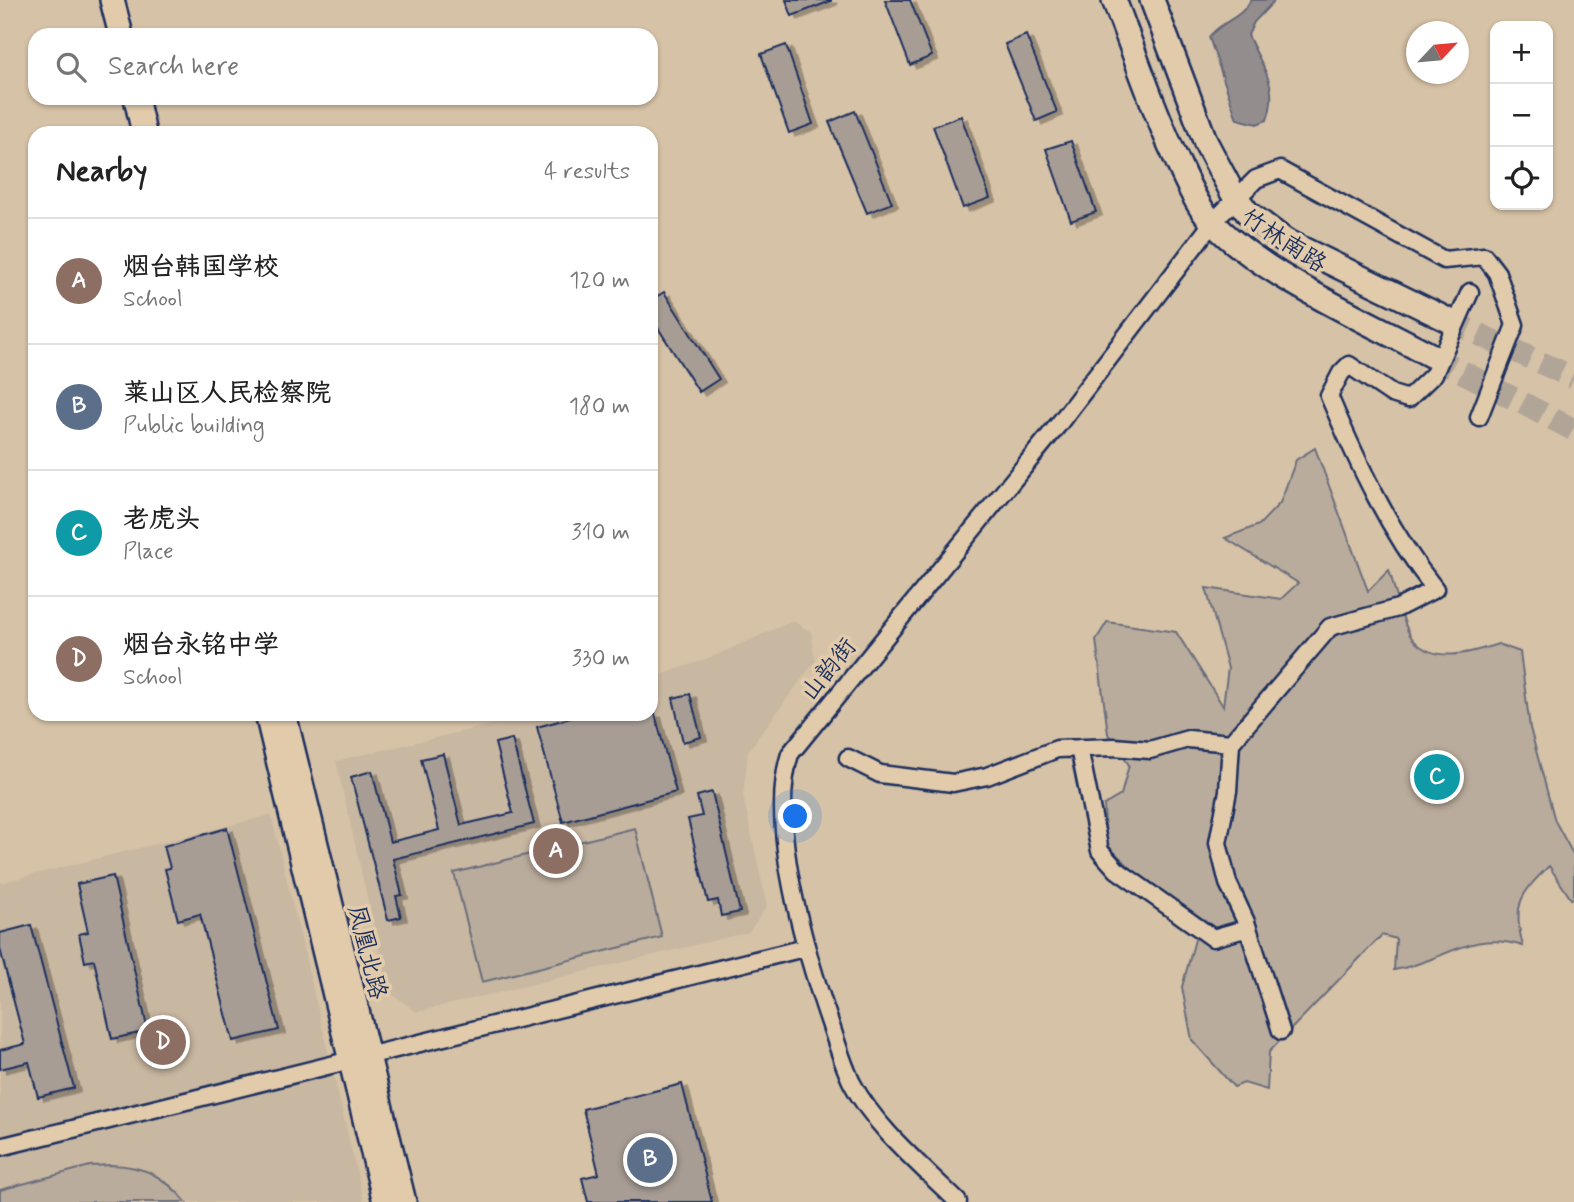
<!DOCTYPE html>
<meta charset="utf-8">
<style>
:root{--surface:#fff;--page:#f2f2f2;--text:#222;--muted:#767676;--line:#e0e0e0;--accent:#2563eb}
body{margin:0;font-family:Mynerve,"LXGW WenKai TC",sans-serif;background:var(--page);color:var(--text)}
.controls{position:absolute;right:21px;top:21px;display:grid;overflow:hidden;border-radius:14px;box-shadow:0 2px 5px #0004}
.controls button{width:63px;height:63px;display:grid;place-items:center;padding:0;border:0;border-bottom:2px solid var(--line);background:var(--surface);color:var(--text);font:35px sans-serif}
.compass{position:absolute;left:1406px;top:21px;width:63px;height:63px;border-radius:50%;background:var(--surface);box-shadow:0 2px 5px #0004;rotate:64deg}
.you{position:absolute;left:796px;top:817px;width:24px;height:24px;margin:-18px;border:5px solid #fff;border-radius:50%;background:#1a73e8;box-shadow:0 0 0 10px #1a73e833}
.badge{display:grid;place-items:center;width:46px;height:46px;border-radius:50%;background:var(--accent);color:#fff;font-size:23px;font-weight:700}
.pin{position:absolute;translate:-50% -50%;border:4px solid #fff;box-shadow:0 2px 7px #0006}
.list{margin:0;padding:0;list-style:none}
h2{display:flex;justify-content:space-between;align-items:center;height:91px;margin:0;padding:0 28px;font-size:30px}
h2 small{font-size:23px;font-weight:400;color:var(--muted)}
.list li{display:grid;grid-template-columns:46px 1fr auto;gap:21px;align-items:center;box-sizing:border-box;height:126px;padding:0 28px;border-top:2px solid var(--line)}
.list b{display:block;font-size:26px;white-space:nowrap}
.list p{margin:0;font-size:23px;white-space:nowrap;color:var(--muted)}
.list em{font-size:23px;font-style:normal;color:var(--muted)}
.icon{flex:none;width:38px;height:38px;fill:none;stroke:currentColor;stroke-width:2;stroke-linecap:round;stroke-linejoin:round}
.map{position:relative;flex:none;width:1574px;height:1202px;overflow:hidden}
.search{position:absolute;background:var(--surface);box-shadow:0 2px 5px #0004;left:28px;top:28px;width:630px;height:77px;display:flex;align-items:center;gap:18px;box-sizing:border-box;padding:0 24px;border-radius:21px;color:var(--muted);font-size:26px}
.panel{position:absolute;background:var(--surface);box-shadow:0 2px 5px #0004;left:28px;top:126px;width:630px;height:595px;border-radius:21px}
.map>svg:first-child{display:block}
.built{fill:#c8b7a1}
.green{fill:#baac9c;stroke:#6a6e7d;stroke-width:2}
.water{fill:#948d8d;stroke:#64677a;stroke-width:2}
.building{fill:#a79d95;stroke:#1b2f5e;stroke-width:2;filter:url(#shadow)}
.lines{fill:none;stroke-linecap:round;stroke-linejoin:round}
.secondary-tunnel{stroke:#b1a598;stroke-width:23;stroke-dasharray:23 11;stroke-linecap:butt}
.street-casing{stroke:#1b2f5e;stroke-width:21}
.secondary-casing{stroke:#1b2f5e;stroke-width:28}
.street{stroke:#e2cbab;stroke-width:16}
.secondary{stroke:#e2cbab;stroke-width:23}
.labels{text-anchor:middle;stroke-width:7;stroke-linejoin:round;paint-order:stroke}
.street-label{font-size:24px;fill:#1b2f5e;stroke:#e2cbab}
</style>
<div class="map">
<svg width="1574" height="1202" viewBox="0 0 1574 1202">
<defs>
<filter id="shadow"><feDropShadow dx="6" dy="3.5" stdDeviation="0" flood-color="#0004"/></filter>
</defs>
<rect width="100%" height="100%" fill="#d6c2a6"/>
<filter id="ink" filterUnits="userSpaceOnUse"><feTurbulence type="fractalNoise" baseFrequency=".0143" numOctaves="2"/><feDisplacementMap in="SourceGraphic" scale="14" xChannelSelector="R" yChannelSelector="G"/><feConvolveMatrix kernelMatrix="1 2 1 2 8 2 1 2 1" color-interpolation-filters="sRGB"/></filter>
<g filter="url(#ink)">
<path class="built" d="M793,621l18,11 4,29 -67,90 -5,45 24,110 -18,26 -332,80 -28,-20 -53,-231 201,-47h114v-35l63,-23z
M271,815l93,387h-364v-319z"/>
<path class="green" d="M1315,448l53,143 21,-21c6,17 13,55 23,68 21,27 59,15 86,6l22,8 10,76 25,93 19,35v42l-3,1 -22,-33c-29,28 -37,39 -26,80 -54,-17 -79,16 -129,24l2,-31 -14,-4 -113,117 -2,38 -23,-7 -10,4 -42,-47 -10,-53 17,-62 -43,-32 -50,-49 -2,-39 17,-10 8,-30 -21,-31 -12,-94 11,-18 69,10 47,74 5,-38 -22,-80 75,11 17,-16 -73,-45 34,-13 21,-22 16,-43z
M635,828l27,109 -180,45 -28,-109z
M112,1165c33,1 53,12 74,37h-186v-12l90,-24z"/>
<path class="water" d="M1251,0h24l-21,22 -6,13c13,31 32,49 19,85l-10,4 -20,-5 -28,-82c12,-16 32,-18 42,-37z"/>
<path class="building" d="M786,0h45v1l-39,15z
M885,0h25l22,56 -22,9z
M1026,35l31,77 -21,9 -31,-77z
M786,45l27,79 -24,9 -28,-79z
M855,111l37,92 -25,10 -38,-91z
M961,116l29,82 -27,10 -30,-82z
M1071,141l25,71 -25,9 -25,-72z
M664,292l55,87 -20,13 -48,-75v-17z
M690,694l11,43 -18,5 -10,-44z
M584,714h71l21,78 -113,30 -26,-95z
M512,739l22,85 -141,35 9,36 -6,1 5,21 -13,3 -37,-143 21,-6 18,71 49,-12 -18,-71 22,-5 18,71 52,-12 -18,-70z
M712,792l28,120 -19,4 -3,-16 -10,2 -20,-83 14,-3 -5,-20z
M227,828l52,202 -46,11 -33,-127 -22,6 -13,-51 5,-1 -6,-22z
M113,876l35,155 -36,8 -18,-79 -9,2 -6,-28 9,-2 -11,-48z
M31,925l43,163 -36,9 -9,-35 -29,7v-19l25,-6 -25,-95v-16z
M682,1084l30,118h-124l-6,-24 17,-4 -16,-65z"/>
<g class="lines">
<path class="secondary-tunnel" d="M1448,320l126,58
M1432,356l142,74"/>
<g class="street-casing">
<path id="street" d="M1231,743l-3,48 -10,52 10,40 18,39 35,109
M1079,748l21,103 17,19 96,68 35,-10
M848,758l32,16 73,9 34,-7 70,-27 57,-2 36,3 38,-11 43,4 99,-116 68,-19 37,-19c-46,-58 -77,-125 -106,-193l12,-23 8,-8 43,29 16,5 26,-25 36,-82
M0,1147l804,-199
M958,1202c-36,-36 -82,-73 -106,-119 -9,-18 -15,-40 -22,-60 -24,-70 -63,-197 -40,-269l268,-329 155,-203 43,-43 24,-9 164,90 40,-4 13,17 18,52 -36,92"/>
</g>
<g class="secondary-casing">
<path id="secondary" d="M112,0l9,35
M1114,0c20,51 37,104 60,154 9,19 17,40 29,57 44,58 163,109 229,145
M1152,0l54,143 26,49 15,20 37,28 164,80
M136,98l8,35
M267,714l118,488
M284,714l120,488"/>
</g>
<use href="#street" class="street"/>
<use href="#secondary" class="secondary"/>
</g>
</g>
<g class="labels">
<g class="street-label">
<text transform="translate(1284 240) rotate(33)" y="8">竹林南路</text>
<text transform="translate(828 669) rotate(-51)" y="8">山韵街</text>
<text transform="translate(368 952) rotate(76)" y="8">凤凰北路</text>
</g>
</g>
</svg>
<div class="controls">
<button>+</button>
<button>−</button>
<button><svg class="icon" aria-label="locate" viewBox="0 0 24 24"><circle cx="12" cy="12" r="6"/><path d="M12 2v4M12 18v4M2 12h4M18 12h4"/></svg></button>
</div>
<svg class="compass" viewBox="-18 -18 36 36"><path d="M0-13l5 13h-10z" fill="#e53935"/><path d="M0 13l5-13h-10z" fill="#767676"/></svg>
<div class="you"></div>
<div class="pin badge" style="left:556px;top:851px;background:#8d6e63">A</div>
<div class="pin badge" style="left:650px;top:1160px;background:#5c6f8a">B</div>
<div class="pin badge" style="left:1437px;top:777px;background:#0f9aa8">C</div>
<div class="pin badge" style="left:163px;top:1042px;background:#8d6e63">D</div>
<div class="search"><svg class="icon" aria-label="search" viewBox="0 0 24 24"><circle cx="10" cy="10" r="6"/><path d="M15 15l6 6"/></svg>Search here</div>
<section class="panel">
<h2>Nearby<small>4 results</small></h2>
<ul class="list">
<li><span class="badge" style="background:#8d6e63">A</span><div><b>烟台韩国学校</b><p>School</p></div><em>120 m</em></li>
<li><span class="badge" style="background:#5c6f8a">B</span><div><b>莱山区人民检察院</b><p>Public building</p></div><em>180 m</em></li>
<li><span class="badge" style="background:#0f9aa8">C</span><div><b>老虎头</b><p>Place</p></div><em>310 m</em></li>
<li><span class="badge" style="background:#8d6e63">D</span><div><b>烟台永铭中学</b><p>School</p></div><em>330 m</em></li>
</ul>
</section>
</div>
